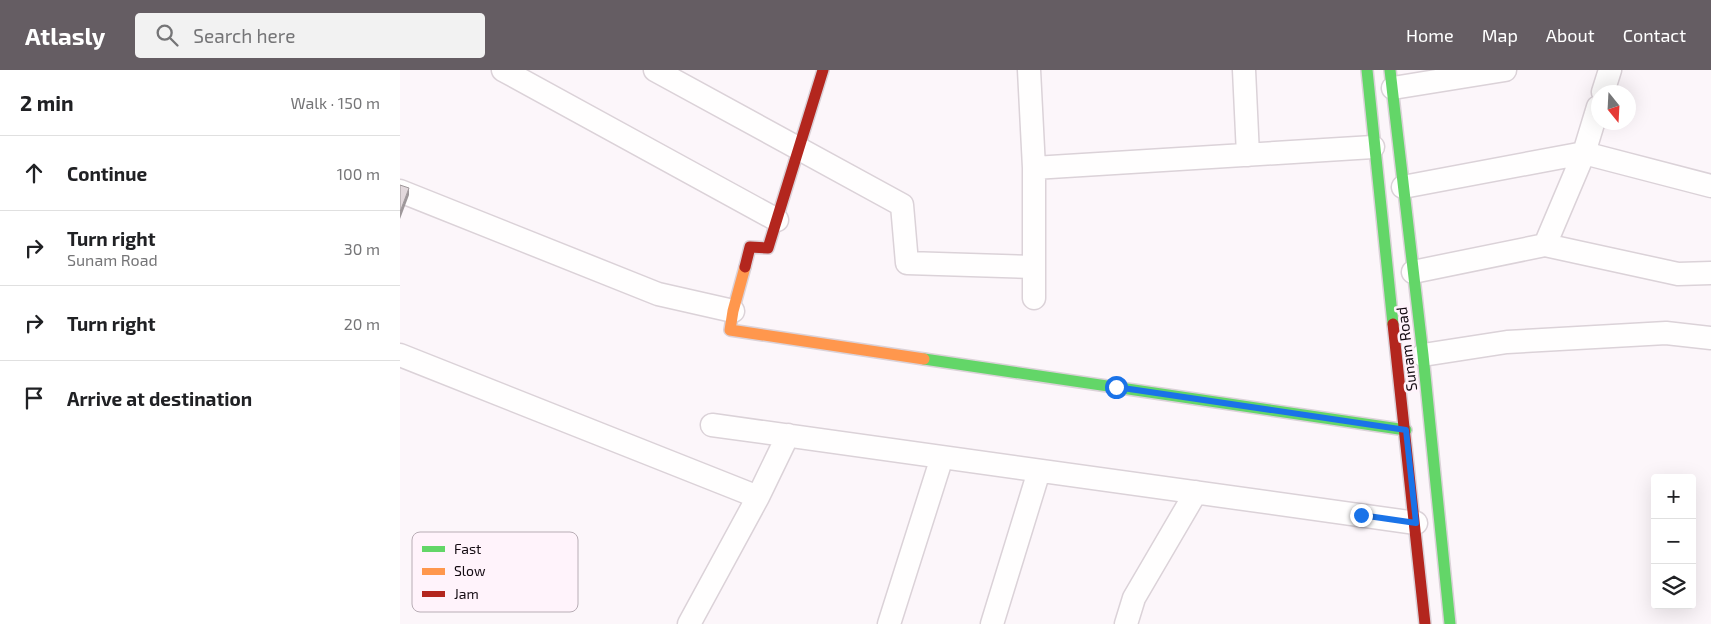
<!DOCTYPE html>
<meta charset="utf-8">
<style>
:root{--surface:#fff;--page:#f2f2f2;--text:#202124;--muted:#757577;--line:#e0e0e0;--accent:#655d63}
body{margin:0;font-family:"Exo 2",sans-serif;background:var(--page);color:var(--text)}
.controls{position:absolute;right:15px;bottom:15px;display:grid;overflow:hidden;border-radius:5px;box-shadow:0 5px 20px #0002}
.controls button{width:45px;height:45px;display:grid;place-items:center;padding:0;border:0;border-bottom:1px solid var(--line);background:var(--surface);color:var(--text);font:25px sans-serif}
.compass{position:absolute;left:1191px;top:15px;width:45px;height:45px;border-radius:50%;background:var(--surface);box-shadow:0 5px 20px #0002;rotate:162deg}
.stop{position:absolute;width:15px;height:15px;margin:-11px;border:4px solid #1a73e8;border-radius:50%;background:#fff}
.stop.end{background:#1a73e8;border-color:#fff;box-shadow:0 1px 5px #0008}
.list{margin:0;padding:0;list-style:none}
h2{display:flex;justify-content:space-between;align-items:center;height:65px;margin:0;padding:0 20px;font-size:21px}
h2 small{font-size:16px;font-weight:400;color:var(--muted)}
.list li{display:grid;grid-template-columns:32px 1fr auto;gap:15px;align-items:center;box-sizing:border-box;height:75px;padding:0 20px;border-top:1px solid var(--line)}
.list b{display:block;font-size:19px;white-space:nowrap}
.list p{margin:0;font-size:16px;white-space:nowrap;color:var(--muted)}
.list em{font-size:16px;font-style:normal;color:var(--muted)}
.icon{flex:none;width:28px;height:28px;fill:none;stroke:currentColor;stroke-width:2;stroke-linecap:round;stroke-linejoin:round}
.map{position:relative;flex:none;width:1311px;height:554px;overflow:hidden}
header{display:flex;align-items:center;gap:30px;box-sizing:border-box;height:70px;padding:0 25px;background:var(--accent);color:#fff}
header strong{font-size:24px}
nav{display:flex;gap:28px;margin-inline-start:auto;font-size:18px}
.search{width:350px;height:45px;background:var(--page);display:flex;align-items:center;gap:12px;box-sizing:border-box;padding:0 18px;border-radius:5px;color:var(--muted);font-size:19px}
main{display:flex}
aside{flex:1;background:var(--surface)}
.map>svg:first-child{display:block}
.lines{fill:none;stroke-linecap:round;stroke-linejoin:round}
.street-casing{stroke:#dbd2d8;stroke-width:25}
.fast-casing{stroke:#dbd2d8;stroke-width:14}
.slow-casing{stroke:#dbd2d8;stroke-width:14}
.jam-casing{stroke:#dbd2d8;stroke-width:14}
.street{stroke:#fffefe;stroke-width:22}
.fast{stroke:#63d668;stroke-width:11}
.slow{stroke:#ff974d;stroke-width:11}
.jam{stroke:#b3261e;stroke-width:11}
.shaded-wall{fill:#9e979a}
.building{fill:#e2d8dc;stroke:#9e979a}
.route{stroke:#1a73e8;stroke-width:6}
.labels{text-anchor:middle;stroke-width:5;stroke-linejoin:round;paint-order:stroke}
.street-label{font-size:15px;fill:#140b12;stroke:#fff3fb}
.key{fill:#fff3fb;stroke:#b8adb5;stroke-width:1}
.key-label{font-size:14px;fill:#140b12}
</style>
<header>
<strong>Atlasly</strong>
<div class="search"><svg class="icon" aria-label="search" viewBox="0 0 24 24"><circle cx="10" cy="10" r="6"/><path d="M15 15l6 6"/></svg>Search here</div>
<nav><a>Home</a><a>Map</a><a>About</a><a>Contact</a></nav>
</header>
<main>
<aside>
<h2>2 min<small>Walk · 150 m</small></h2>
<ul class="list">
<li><svg class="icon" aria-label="ahead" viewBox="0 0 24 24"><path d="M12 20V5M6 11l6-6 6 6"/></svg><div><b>Continue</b></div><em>100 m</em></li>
<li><svg class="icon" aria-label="right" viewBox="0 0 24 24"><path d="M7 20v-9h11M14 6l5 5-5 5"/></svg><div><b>Turn right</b><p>Sunam Road</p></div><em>30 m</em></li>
<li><svg class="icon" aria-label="right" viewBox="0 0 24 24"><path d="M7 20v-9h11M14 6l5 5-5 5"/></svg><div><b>Turn right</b></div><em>20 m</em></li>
<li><svg class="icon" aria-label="arrive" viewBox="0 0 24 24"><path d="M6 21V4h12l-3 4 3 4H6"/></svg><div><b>Arrive at destination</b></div></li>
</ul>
</aside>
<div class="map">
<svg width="1311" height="554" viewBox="0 0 1311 554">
<rect width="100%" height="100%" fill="#fcf6fa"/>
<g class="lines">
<g class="street-casing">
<path id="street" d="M103,0l274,150
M255,0l247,135 5,58 127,4
M629,0l5,98v130
M844,0l4,85
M993,18l112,-18
M1203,22l7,-22
M634,98l339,-21
M1003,117l181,-34 127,33
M0,121l258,103 75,17
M1145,175l39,-92 14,-46
M1013,202l132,-27 133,29 33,-1
M0,285l358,142
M1023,285l84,-13 159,-9 45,5
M312,355l704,98
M289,554l69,-127 30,-62
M489,554l53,-167
M592,554l47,-153
M726,554l8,-26 62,-106"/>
</g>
<g class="fast-casing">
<path id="fast" d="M967,0l26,254
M990,0l33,285 27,269
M524,289l482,71"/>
</g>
<g class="slow-casing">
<path id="slow" d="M345,197l-12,44 -3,19 194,29"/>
</g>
<g class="jam-casing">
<path id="jam" d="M345,197l5,-20 18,1 55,-178
M993,254l32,300"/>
</g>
<use href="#street" class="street"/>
<use href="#fast" class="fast"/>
<use href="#slow" class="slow"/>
<use href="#jam" class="jam"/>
</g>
<path class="shaded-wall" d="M9,118v7l-9,24v-7z"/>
<path class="building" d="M0,115l9,3 -9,24z"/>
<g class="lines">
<path class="route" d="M716,317l290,43 10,93 -55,-8"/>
</g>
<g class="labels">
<g class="street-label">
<text transform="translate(1007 279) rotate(-97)" y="5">Sunam Road</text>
</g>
</g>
<rect x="12" y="462" width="166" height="80" rx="8" class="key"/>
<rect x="22" y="476" width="23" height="6" fill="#63d668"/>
<rect x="22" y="498" width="23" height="7" fill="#ff974d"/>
<rect x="22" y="521" width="23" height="6" fill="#b3261e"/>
<g class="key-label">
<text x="54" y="484">Fast</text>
<text x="54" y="506">Slow</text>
<text x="54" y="529">Jam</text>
</g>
</svg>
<div class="controls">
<button>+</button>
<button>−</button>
<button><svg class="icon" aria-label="layers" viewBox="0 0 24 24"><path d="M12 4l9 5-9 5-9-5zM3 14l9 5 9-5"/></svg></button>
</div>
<svg class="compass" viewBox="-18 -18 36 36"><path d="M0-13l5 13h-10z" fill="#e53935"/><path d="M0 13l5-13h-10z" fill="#757577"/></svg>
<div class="stop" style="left:716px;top:317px"></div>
<div class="stop end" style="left:961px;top:445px"></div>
</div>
</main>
